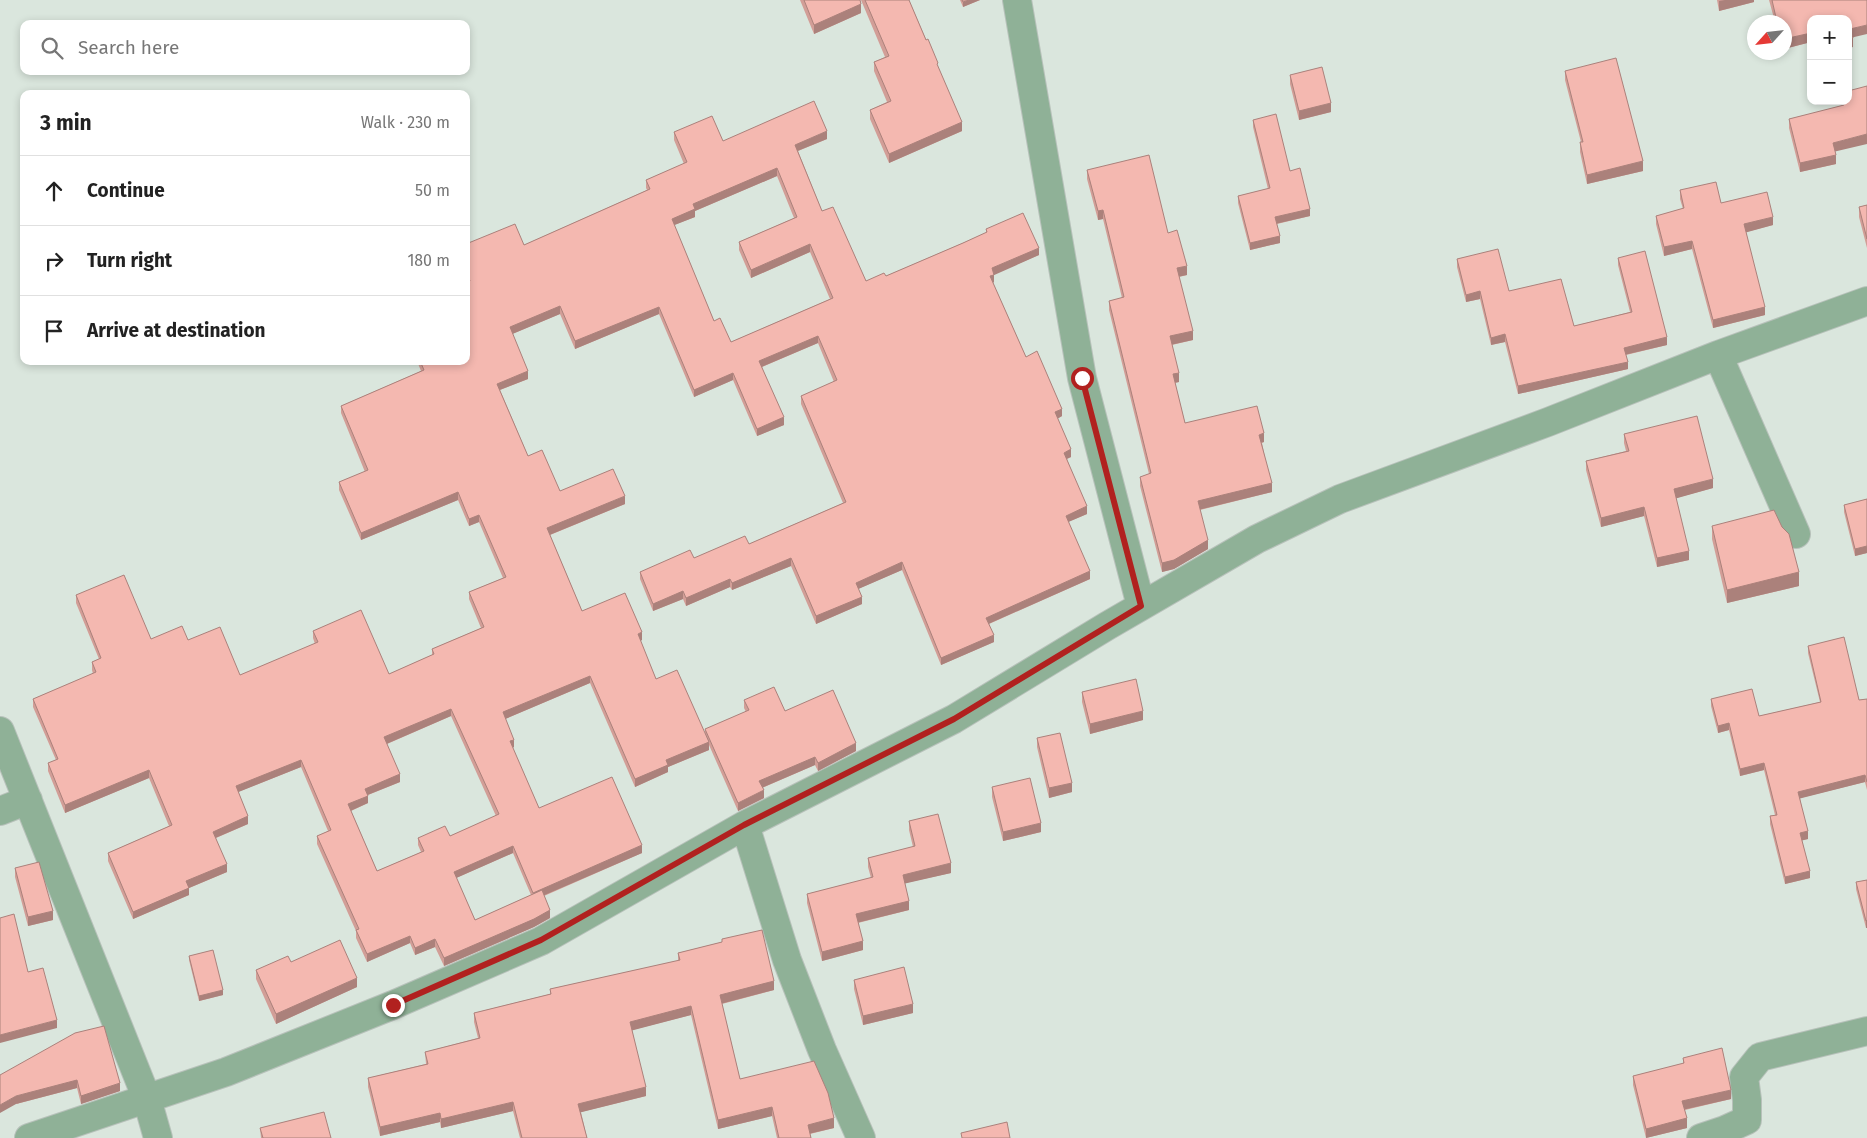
<!DOCTYPE html>
<meta charset="utf-8">
<style>
:root{--surface:#fff;--page:#f2f2f2;--text:#222;--muted:#767676;--line:#e0e0e0}
body{margin:0;font-family:"Fira Sans",sans-serif;background:var(--page);color:var(--text)}
.controls{position:absolute;right:15px;top:15px;display:grid;overflow:hidden;border-radius:10px;box-shadow:0 2px 8px #0003}
.controls button{width:45px;height:45px;display:grid;place-items:center;padding:0;border:0;border-bottom:1px solid var(--line);background:var(--surface);color:var(--text);font:25px sans-serif}
.compass{position:absolute;left:1747px;top:15px;width:45px;height:45px;border-radius:50%;background:var(--surface);box-shadow:0 2px 8px #0003;rotate:243deg}
.stop{position:absolute;width:15px;height:15px;margin:-11px;border:4px solid #b1211f;border-radius:50%;background:#fff}
.stop.end{background:#b1211f;border-color:#fff;box-shadow:0 1px 5px #0008}
.list{margin:0;padding:0;list-style:none}
h2{display:flex;justify-content:space-between;align-items:center;height:65px;margin:0;padding:0 20px;font-size:21px}
h2 small{font-size:16px;font-weight:400;color:var(--muted)}
.list li{display:grid;grid-template-columns:32px 1fr auto;gap:15px;align-items:center;box-sizing:border-box;height:70px;padding:0 20px;border-top:1px solid var(--line)}
.list b{display:block;font-size:19px;white-space:nowrap}
.list em{font-size:16px;font-style:normal;color:var(--muted)}
.icon{flex:none;width:28px;height:28px;fill:none;stroke:currentColor;stroke-width:2;stroke-linecap:round;stroke-linejoin:round}
.map{position:relative;flex:none;width:1867px;height:1138px;overflow:hidden}
.search{position:absolute;background:var(--surface);box-shadow:0 2px 8px #0003;left:20px;top:20px;width:450px;height:55px;display:flex;align-items:center;gap:12px;box-sizing:border-box;padding:0 18px;border-radius:10px;color:var(--muted);font-size:19px}
.panel{position:absolute;background:var(--surface);box-shadow:0 2px 8px #0003;left:20px;top:90px;width:450px;height:275px;border-radius:10px}
.map>svg:first-child{display:block}
.lines{fill:none;stroke-linecap:round;stroke-linejoin:round}
.minor-casing{stroke:#b7c1ba;stroke-width:30}
.minor{stroke:#8fb197;stroke-width:28}
.wall{fill:#d29e97;fill-rule:evenodd}
.shaded-wall{fill:#ab817b}
.building{fill:#f4b8b0;stroke:#ab817b;fill-rule:evenodd}
.route{stroke:#b1211f;stroke-width:6}
</style>
<div class="map">
<svg width="1867" height="1138" viewBox="0 0 1867 1138">
<rect width="100%" height="100%" fill="#dae6dd"/>
<g class="lines">
<g class="minor-casing">
<path id="minor" d="M1017,0l65,378 59,228
M1718,355l78,179
M0,731l147,368 11,39
M0,811l28,-11
M745,825l42,135 35,90 39,88
M29,1138l197,-66 167,-67 148,-64 204,-116 209,-106 153,-93 150,-87 83,-40 208,-77 170,-67 149,-54
M1701,1138l24,-8 22,-10v-20l-3,-23 16,-20 107,-26"/>
</g>
<use href="#minor" class="minor"/>
</g>
<path class="wall" d="M800,0h60l1,13 -47,21z
M861,0h48l29,67 24,64 -73,32 -19,-44v-9l17,-8 -13,-31v-9l11,-5z
M960,0h20l-17,7z
M1717,0h37v2l-35,9z
M1769,0h98l-14,37v10l-5,1v-29h-37v23l-27,7v-27h-9z
M1565,71l78,100 -56,13 -7,-32v-10h1l-16,-62z
M1290,75l41,37 -32,8 -9,-36z
M1841,101h7l-13,50 1,13 -36,8 -11,-44v-9l53,-13z
M1253,120l37,51 20,45 -33,8 3,19 -30,7 -12,-47v-7l30,-7 -15,-62z
M674,132l49,9 104,-2 -29,12 24,60 44,70 20,-5 100,-43v-4l53,26 -45,19v8l-1,1 33,74 36,59 -5,3 14,38 -4,2 20,55 -19,8 22,57 -101,45 5,18 -53,23 -39,-95 -44,19 4,15 -46,20 -25,-58 -59,24 -2,-3 -44,19 -3,-7 -30,12 -13,-32v-7l109,-28 94,-41 -42,-99v-8l33,-14 -16,-39 -56,24 22,58 -27,11 -24,-56 -39,17 -35,-83 -84,35 -15,-35 -48,20 16,45 -28,11 28,66 32,35 65,13 -75,31 32,76 60,29 -2,1 16,38 49,55v-5l41,-17 -2,-4v-8l41,11 71,40 -38,20 -3,-6 -53,23 2,10 -26,13 -29,-66v5l-41,17v5l-33,15 -45,-104 -85,36 9,28 -2,1 27,60 103,45 -98,43 6,22 -16,9 -90,39 -9,-19 -20,8 -5,-12 -43,19 -11,-24v-7l-39,-87v-8l11,-5 -27,-64 -63,25 10,32 -32,14 11,34 -38,16v7l-56,24 -25,-58v-8l61,-27 -20,-48 -84,35 -17,-42v-8l8,-3 -23,-53v-8l60,-25 -1,-4v-8l7,-3 -23,-56v-8l75,44 37,1 52,35 75,-31 -2,-6v-7l76,43 43,-19v-6l49,-21 -12,-29v-7l34,-14 -24,-56 -10,4 -11,-26 -97,40 -22,-50v-8l26,-10 -24,-59v-7l80,-35 -4,-10h49l2,-79 -2,-3v-35l58,1 123,-55 -1,-2v-8l38,-16 -10,-24zM777,176l17,42 -55,24v8l12,28 59,-26 20,47 -99,43 -17,-21 -40,-96 21,-8v-6zM451,716l45,100 -46,20 -32,2v7l3,7 -44,19 -26,-60 17,-8v-8l32,-13 -13,-38zM513,853l18,42 -56,25 -19,-42z
M1087,170l81,63 19,42 -8,2 14,63 -21,5 7,37 -4,1 10,40 79,19 -2,1 10,49 -72,18 8,39 -34,20 -12,3 -22,-86v-9l9,-3 -40,-164v-9l13,-3 -19,-79 -5,1 -11,-41z
M1680,190l41,13 52,22 -27,7 19,83 -52,13 -21,-79 -28,7 -8,-32v-8l27,-7 -3,-10z
M1867,205v43l-8,-31v-10z
M1618,258l49,87 -41,10 2,14 -110,25 -13,-52 -14,3 -11,-46 -14,3 -9,-35v-8l52,32 65,35 56,-14 -12,-47z
M1624,434l89,54 -37,10 13,62 -32,7 -13,-51 -43,11 -15,-57v-9l40,-10 -2,-8z
M1867,499v54l-12,3 -11,-44v-7z
M1712,526l70,1 17,59 -72,17 -15,-64z
M1808,646l51,54 8,-1v91l-2,-8 -65,16 8,41 -6,1 8,38 -25,6 -15,-60v-8l5,-1 -11,-45 -24,6 -11,-46 -11,3 -7,-27v-7l48,17 61,-14 -12,-49z
M1082,692l61,28 -53,14 -8,-32z
M1037,738l35,54 -23,6 -12,-51z
M992,787l49,45 -38,9 -11,-44z
M909,821l42,52 -46,10 4,27 -51,13 5,27 -41,11 -15,-58v-9l64,-16 -3,-11v-9l45,-11 -4,-17z
M15,868l38,52 -25,6 -13,-49z
M1867,880l-1,48 -10,-39v-7z
M722,939l52,51 -52,14 18,75 94,49 -24,6 1,4h-34l-5,-22 -54,13 -27,-114 -59,15 14,66 -65,16 6,26h-67l-7,-27 -72,17 -1,-6 -60,14 -12,-49v-9l58,-14 -1,-12 53,-14 -4,-16v-9l76,-19v-5l128,-28v-8l44,-11z
M189,956l34,39 -24,6 -10,-41z
M291,962l66,25 -81,37 -20,-45v-9z
M854,980l59,33 -50,12 -9,-36z
M75,1033l45,58 -39,13 -4,-16 -61,16z
M1683,1058l48,41 -46,11 2,18 -41,10 -13,-53v-9l50,-12z
M260,1128l71,10h-70z"/>
<path class="shaded-wall" d="M969,0h11l-17,7v-5z
M1725,0h29v2l-35,9v-10z
M861,4v9l-47,21v-9z
M1867,25v9l-17,4v-9z
M1811,33v9l-27,7v-10z
M1853,38v9l-5,1v-9z
M1331,103v9l-32,8v-9z
M962,122v9l-73,32v-9z
M827,131v8l-32,13v-7z
M1867,134v10l-34,8v-9z
M1836,155v9l-36,8v-9z
M1643,161v10l-56,13v-9z
M777,168v8l-82,35v6l-23,9v-7l21,-15z
M1310,209v7l-35,8v-7z
M1103,210v9l-5,1v-9z
M1773,217v8l-29,8v-9z
M1280,236v7l-30,7v-7z
M1692,241v8l-28,7v-9z
M810,244v8l-59,26v-8z
M1039,248v7l-47,21v-8z
M1187,266v9l-10,2v-9z
M994,275v7l-4,2v-8z
M1480,291v8l-14,3v-7z
M560,306v8l-50,21v-8z
M659,307v7l-84,35v-8z
M1765,307v8l-52,13v-8z
M1193,331v9l-23,5v-9z
M1505,334v8l-14,3v-7z
M818,336v7l-59,25v-7z
M1667,337v8l-43,10v-7z
M1628,362v7l-110,25v-8z
M528,371v8l-31,12v-7z
M733,373v7l-39,17v-7z
M1179,373v9l-6,1v-9z
M1062,409v7l-7,4v-8z
M784,417v8l-27,11v-7z
M1264,433v9l-5,1v-8z
M1071,449v8l-7,3v-7z
M1713,479v9l-39,11v-10z
M1272,483v9l-74,18v-9z
M458,492v8l-97,40v-7z
M625,496v8l-78,32v-8z
M1087,506v8l-21,9v-7z
M1644,507v9l-43,11v-9z
M479,515v7l-10,4v-7z
M1208,540v9l-34,20 -12,3v-9z
M1867,546v7l-12,3v-7z
M1689,551v9l-32,7v-9z
M791,558v8l-59,24v-7z
M902,562v8l-46,20v-7z
M1090,571v8l-104,46v-7z
M1799,572v14l-72,17v-13z
M730,579v8l-44,19v-8z
M683,591v8l-30,12v-7z
M862,597v7l-46,20v-8z
M642,632v8l-4,2v-8z
M994,635v7l-53,23v-7z
M590,676v7l-87,37v-8z
M451,709v7l-67,29v-8z
M1143,711v9l-53,14v-10z
M1729,723v7l-11,3v-7z
M514,740v7l-4,2v-8z
M709,742v8l-41,17v5l-33,15v-8l31,-19z
M856,743v8l-38,20v-8z
M815,757v8l-56,24v-8z
M301,760v7l-65,26v-7z
M1764,763v7l-24,6v-7z
M149,770v8l-84,35v-8z
M400,774v8l-35,14v-7z
M1865,775v7l-67,17v-7z
M1072,783v9l-23,6v-10z
M764,790v8l-26,13v-8z
M368,796v7l-20,9v-8z
M248,816v8l-35,15v-7z
M1041,823v9l-38,9v-9z
M1808,831v8l-8,2v-8z
M642,845v8l-109,47v-7z
M513,846v7l-59,26v-7z
M951,863v10l-48,11v-9z
M227,864v8l-38,16v7l-56,24v-7l53,-31z
M1810,871v7l-25,6v-7z
M909,901v9l-53,13v-9z
M550,910v8l-16,9 -90,39v-8z
M53,911v9l-25,6v-9z
M1867,920v8h-1v-7z
M410,936v7l-43,19v-8z
M435,939v8l-20,8v-7z
M863,941v9l-41,11v-9z
M357,978v9l-81,37v-10z
M774,981v9l-54,14v-9z
M223,990v5l-24,6v-5z
M913,1004v9l-50,12v-9z
M691,1006v9l-61,16v-9z
M57,1020v8l-57,15v-8z
M77,1080v8l-61,16 -16,9v-8l16,-9z
M120,1083v8l-39,13v-8z
M646,1087v9l-68,17v-9z
M1731,1090v9l-49,11v-9z
M513,1102v9l-72,17v-9z
M772,1107v9l-54,13v-9z
M440,1113v9l-60,14v-9z
M834,1118v10l-26,6v-9z
M1687,1118v10l-41,10v-9z"/>
<path class="building" d="M804,0h56l1,4 -47,21z
M865,0h44l17,40 2,-1 10,24 -1,1 25,58 -73,32 -19,-44 21,-9 -17,-39 15,-6z
M962,0h7l-6,2z
M1772,0h95v25l-17,4 3,9 -5,1v-20h-37v14l-27,6v-17h-7z
M1616,58l27,103 -56,14 -7,-33h3l-18,-71z
M1322,67l9,36 -32,8 -9,-36z
M1867,86v48l-34,9 3,12 -36,8 -11,-44 55,-14 -1,-4h5v-10z
M814,101l13,30 -32,14 27,66 11,-4 33,74 18,-8 2,3 77,-33 24,-11 -1,-3 37,-16 16,35 -47,20 2,7 -4,1 36,81 11,-6 25,58 -7,3 16,37 -7,4 23,53 -21,10 24,55 -104,47 8,17 -53,23 -39,-96 -46,21 6,14 -46,19 -25,-58 -59,25 -2,-4 -44,19 -3,-7 -30,13 -13,-32 50,-22 4,8 51,-22 4,8 97,-42 -45,-106 36,-16 -19,-44 -59,25 25,56 -27,12 -24,-56 -39,17 -35,-83 -84,34 -15,-35 -50,21 18,44 -31,13 31,72 14,-6 18,41 53,-22 12,27 -78,32 35,83 43,-18 17,39 -4,2 18,45 21,-9 32,72 -43,18 2,5 -33,14 -45,-103 -87,36 11,28 -4,1 29,67 73,-31 30,68 -109,48 -20,-47 -59,26 21,48 67,-30 8,20 -16,9 -90,39 -9,-19 -20,9 -5,-12 -43,18 -11,-24 3,-1 -42,-93 14,-6 -30,-70 -65,26 12,30 -35,16 14,32 -41,17 3,7 -56,24 -25,-59 64,-28 -23,-55 -84,35 -17,-42 10,-4 -25,-60 63,-27 -4,-10 9,-4 -25,-63 48,-20 27,64 31,-13 6,14 32,-13 20,48 78,-33 -5,-11 48,-21 28,64 45,-20 -2,-5 52,-22 -15,-35 37,-15 -27,-62 -10,4 -11,-27 -97,41 -22,-51 29,-12 -27,-64 83,-36 -4,-9h46v-79l4,-1 -4,-10v-27l49,-20 9,21 126,-56 -4,-9 41,-18 -13,-30 38,-16 11,25zM777,168l20,49 -58,25 12,28 59,-26 23,54 -102,44 -11,-24 -6,3 -42,-102 23,-10 -2,-5zM451,709l48,105 -49,22 -5,-10 -27,12 6,13 -47,20 -29,-67 20,-8 -3,-7 35,-15 -16,-37z
M1276,114l14,57 10,-3 10,41 -35,8 5,19 -30,7 -12,-47 32,-8 -17,-68z
M1149,155l19,78 9,-3 10,36 -10,2 16,63 -23,5 9,37 -6,1 12,49 72,-17 7,27 -5,2 13,48 -74,18 10,39 -34,20 -12,3 -22,-86 11,-4 -42,-172 15,-4 -21,-87 -5,1 -11,-41z
M1716,182l5,21 46,-11 6,25 -29,7 21,83 -52,13 -21,-79 -28,6 -8,-31 28,-8 -4,-18z
M1867,205v34l-8,-32z
M1498,249l11,42 52,-12 13,47 58,-14 -14,-54 27,-7 22,86 -43,11 4,14 -110,24 -13,-52 -14,4 -11,-47 -14,4 -9,-36z
M1697,416l16,63 -39,10 15,62 -32,7 -13,-51 -43,11 -15,-57 43,-10 -5,-17z
M1867,499v47l-12,3 -11,-44z
M1774,510l8,17 7,7 10,38 -72,18 -15,-64z
M1844,637l15,63 8,-1v83l-2,-7 -67,17 10,39 -8,2 10,38 -25,6 -15,-61 7,-1 -13,-52 -24,6 -11,-46 -11,3 -7,-27 41,-10 7,27 62,-14 -13,-56z
M1136,679l7,32 -53,13 -8,-32z
M774,687l11,24 48,-21 23,53 -38,20 -3,-6 -56,24 5,9 -26,13 -33,-74 44,-19 -5,-10z
M1060,733l12,50 -23,5 -12,-50z
M1030,778l11,45 -38,9 -11,-45z
M938,814l13,49 -48,12 6,26 -53,13 7,27 -41,11 -15,-58 66,-17 -5,-19 47,-12 -6,-25z
M39,862l14,49 -25,6 -13,-49z
M1867,880v40l-1,1 -10,-39z
M14,914l14,58 15,-4 14,52 -57,15v-117z
M762,930l12,51 -54,14 20,84 74,-18 14,32 6,25 -26,7 3,13h-32l-7,-31 -54,13 -27,-114 -61,16 16,65 -68,17 9,34h-65l-9,-36 -72,17 -1,-6 -60,14 -12,-49 60,-14 -3,-12 55,-14 -6,-25 77,-19 -1,-5 130,-29 -2,-7 44,-11v-3z
M340,940l17,38 -81,36 -20,-44 32,-14 3,6z
M213,950l10,40 -24,6 -10,-40z
M904,967l9,37 -50,12 -9,-36z
M104,1026l16,57 -39,13 -4,-16 -61,16 -16,9v-30l75,-42z
M1722,1048l9,42 -49,11 5,17 -41,11 -13,-53 51,-13 -1,-5z
M324,1112l7,26h-68l-3,-10z
M1007,1122l3,16h-48l-1,-5z"/>
<g class="lines">
<path class="route" d="M393,1005l148,-65 203,-115 210,-106 187,-113 -59,-228"/>
</g>
</svg>
<div class="controls">
<button>+</button>
<button>−</button>
</div>
<svg class="compass" viewBox="-18 -18 36 36"><path d="M0-13l5 13h-10z" fill="#e53935"/><path d="M0 13l5-13h-10z" fill="#767676"/></svg>
<div class="stop" style="left:1082px;top:378px"></div>
<div class="stop end" style="left:393px;top:1005px"></div>
<div class="search"><svg class="icon" aria-label="search" viewBox="0 0 24 24"><circle cx="10" cy="10" r="6"/><path d="M15 15l6 6"/></svg>Search here</div>
<section class="panel">
<h2>3 min<small>Walk · 230 m</small></h2>
<ul class="list">
<li><svg class="icon" aria-label="ahead" viewBox="0 0 24 24"><path d="M12 20V5M6 11l6-6 6 6"/></svg><div><b>Continue</b></div><em>50 m</em></li>
<li><svg class="icon" aria-label="right" viewBox="0 0 24 24"><path d="M7 20v-9h11M14 6l5 5-5 5"/></svg><div><b>Turn right</b></div><em>180 m</em></li>
<li><svg class="icon" aria-label="arrive" viewBox="0 0 24 24"><path d="M6 21V4h12l-3 4 3 4H6"/></svg><div><b>Arrive at destination</b></div></li>
</ul>
</section>
</div>
